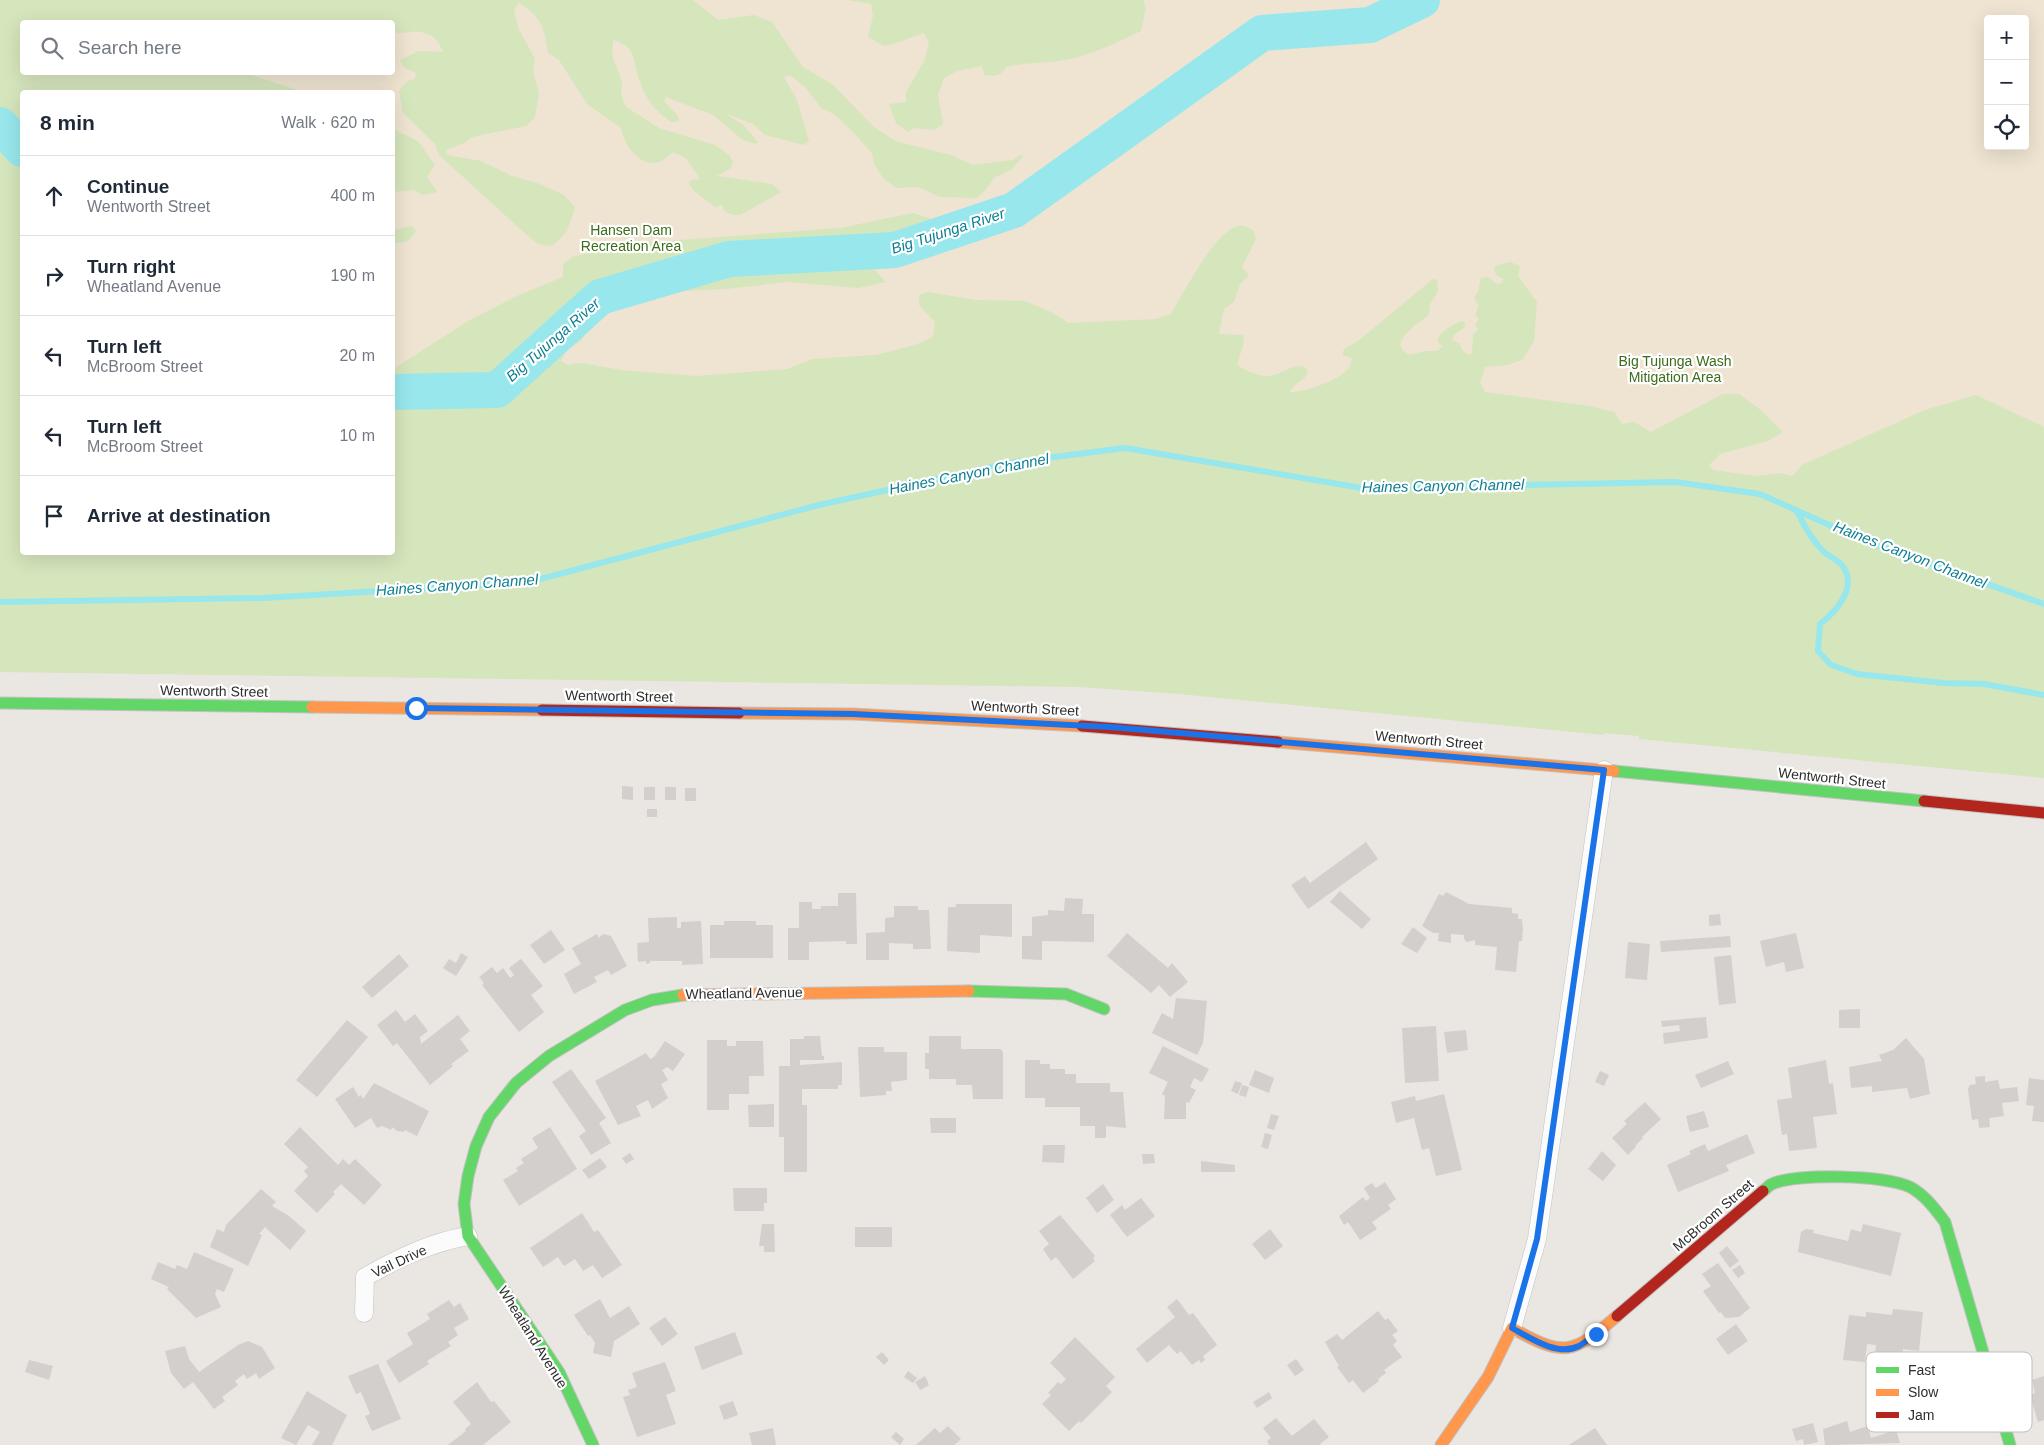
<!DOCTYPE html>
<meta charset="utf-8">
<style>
:root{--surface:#fff;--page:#f2f2f3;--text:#1f2937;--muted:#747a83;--line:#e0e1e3}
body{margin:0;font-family:Arial,sans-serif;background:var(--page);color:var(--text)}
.controls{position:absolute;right:15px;top:15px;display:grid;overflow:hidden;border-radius:5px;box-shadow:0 5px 20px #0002}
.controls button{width:45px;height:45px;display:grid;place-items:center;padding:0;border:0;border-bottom:1px solid var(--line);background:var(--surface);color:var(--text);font:25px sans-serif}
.stop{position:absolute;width:15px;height:15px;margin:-11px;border:4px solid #1a73e8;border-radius:50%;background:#fff}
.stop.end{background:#1a73e8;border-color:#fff;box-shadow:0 1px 5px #0008}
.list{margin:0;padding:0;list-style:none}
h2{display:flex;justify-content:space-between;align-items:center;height:65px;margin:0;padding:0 20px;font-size:21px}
h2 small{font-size:16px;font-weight:400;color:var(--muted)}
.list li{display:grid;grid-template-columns:32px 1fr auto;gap:15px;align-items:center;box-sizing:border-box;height:80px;padding:0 20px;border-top:1px solid var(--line)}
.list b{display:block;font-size:19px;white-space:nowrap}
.list p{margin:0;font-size:16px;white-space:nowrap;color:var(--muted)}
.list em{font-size:16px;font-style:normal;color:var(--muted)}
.icon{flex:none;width:28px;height:28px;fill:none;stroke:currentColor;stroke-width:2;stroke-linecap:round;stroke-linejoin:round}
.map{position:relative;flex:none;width:2044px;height:1445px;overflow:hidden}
.search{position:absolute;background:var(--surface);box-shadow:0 5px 20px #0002;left:20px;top:20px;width:375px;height:55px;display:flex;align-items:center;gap:12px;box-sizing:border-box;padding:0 18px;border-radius:5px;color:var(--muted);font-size:19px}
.panel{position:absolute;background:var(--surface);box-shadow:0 5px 20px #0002;left:20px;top:90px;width:375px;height:465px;border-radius:5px}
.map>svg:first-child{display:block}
.green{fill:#d5e5bc;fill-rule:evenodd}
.sand{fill:#efe4d1;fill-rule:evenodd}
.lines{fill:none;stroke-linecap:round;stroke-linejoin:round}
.stream{stroke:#97e7ec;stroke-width:6}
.river{stroke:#97e7ec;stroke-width:36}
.building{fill:#d2cfcc}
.street-casing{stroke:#c2c2c2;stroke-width:19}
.fast-casing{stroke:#c2c2c2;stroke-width:13}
.slow-casing{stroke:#c2c2c2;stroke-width:13}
.jam-casing{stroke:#c2c2c2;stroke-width:13}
.street{stroke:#fcfbfb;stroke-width:18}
.fast{stroke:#63d668;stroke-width:11}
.slow{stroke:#ff974d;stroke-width:11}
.jam{stroke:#b3261e;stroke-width:11}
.route{stroke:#1a73e8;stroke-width:6}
.labels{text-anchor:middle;stroke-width:4.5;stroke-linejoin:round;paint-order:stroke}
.park-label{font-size:14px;fill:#3c6c1a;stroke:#fff}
.street-label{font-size:14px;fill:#2d2d2d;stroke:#fff}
.water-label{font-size:15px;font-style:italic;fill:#0d7f93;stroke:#fff}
.key{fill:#fff;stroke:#c0c0c0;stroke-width:1}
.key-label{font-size:14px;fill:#2d2d2d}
</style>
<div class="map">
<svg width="2044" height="1445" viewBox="0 0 2044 1445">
<rect width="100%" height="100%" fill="#eae6e2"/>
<path class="green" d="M0,0h2044v778l-405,-39v-3l-35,-3v2l-425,-41 -99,-7 -1080,-15zM1988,19h37v127h-37zM22,22h370v50h-370zM22,92h370v460h-370z"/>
<path class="sand" d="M693,0h154l24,4 2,12 -5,21 16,9c14,-2 26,-9 40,-13l5,9 -4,18 -19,32v10l-17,2 7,19 12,9 6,-4 20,2 9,-6 -5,-29 6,-17 13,-7 25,-5 2,9c9,1 17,2 22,-8 19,-5 38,-3 58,-7 27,-4 52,-18 77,-29l5,-23 -3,-8h901v427l-68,-32 -51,15 -123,55 -10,11 -12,-3 -23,3 -44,-6 -4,-5 11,-11 48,-13 15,-9 -20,-20 -24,-18h-16l-72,38 -17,-10 -12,2 -8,-12 -24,-6 -105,-14 -5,-10 5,-15 23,-2 15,-6 11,-18 3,-39 -19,-26 2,-10 -10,-4 -13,3 -3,4 3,7 6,3 -1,4 -5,1 -9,-7 -7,1 -3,14 -4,6 5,8 -4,9 4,4 -4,6 3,4 -5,6 -1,18 -4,2 -6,-5 -2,-6 -8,-4 2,-5 11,-8v-4l-3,-2c-11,5 -22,9 -25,21l6,4 -6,5h-12l-15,4c-25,-10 6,-31 18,-39l2,-6 -1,-4 9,-15 -1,-11 -4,-1 -75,62 -14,8 -2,6 10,3c-1,6 -2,10 -7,14 -9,9 -43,21 -55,20 4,-10 14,-11 18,-19l-3,-6c-11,-3 -20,5 -31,8 -12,4 -27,-4 -37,-10l7,-23 -1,-7 -24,-1 5,-25 10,-7 6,-18 9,-9 -7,-8 14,-28 -2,-8c-6,-4 -12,-7 -18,-4 -23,7 -52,66 -65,87l-15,5 -87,4 -18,-11 -26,-11 -49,-1 -48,-8 -9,3v10l16,17 -2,15 -18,8 -39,10 -63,4 -26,10 -91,7 -75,-6 -40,-7 -14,2 -6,-4 5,-10 15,-10 12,-21 11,-13 38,-14 84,-4 61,-7 71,6 28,-6 -13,-14c22,-20 55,1 81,-29v-13l-41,-13 -73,15 -214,16 -54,13 -9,7v13l-44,18 -49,25 -77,49v-126c10,1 18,-2 23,-12l-4,-5 -19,4v-38l20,-2 10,5 14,-3 -10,-15 8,-12 -17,-24 -25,-12 -1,-37h-88l-59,-19 77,2 -5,-2 75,-1 1,-38c22,-3 41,-7 50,18l-24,-1 -19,9 5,8 11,5 -1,5 -10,5 -6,8 4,22 32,31 4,11 80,73 19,16 13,2c15,-9 20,-23 24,-39l-11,-12 -24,-11 -28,-8 -31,-15 -34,-6 -1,-5 18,-7 8,-6 54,-11 9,-9 4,-24 -6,-21 2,-13 -17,-31 -4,-18 5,-7c23,14 25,25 29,50l11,7 28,44 34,24c3,16 18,40 39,34 4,-2 10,-7 13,-10l13,6c4,9 10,13 14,21l-9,1 -2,3 4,7 22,17 7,-2 2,6 9,4h7l41,-23 -9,-8 -55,-8 14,-8 2,-6 -4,-7 -14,-10 -56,-17 -33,-21 -5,-13 1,-12 -10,-27 1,-15c25,7 19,21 27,42 5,17 17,30 31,40l8,-1 -2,-6 -13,-14 2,-4 47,18 30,25 12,4 3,-2 -15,-17 -18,-12 28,11 12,11 39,10 5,-4 -12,-41 -13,-23 6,-2 16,13 15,20 13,6 20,19 18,20 2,11 9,14 13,10 22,-1 22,10 36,1 8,-6 11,-15 16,-7 12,-14 -3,-1 -7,5 -40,5 -22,-10 -56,-14 -21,-14 -42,-43 -29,-17 -31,-45 -18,-7 -36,5zM1988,19h37v127h-37z"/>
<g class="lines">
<path class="stream" d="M1796,510c8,15 16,30 28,42 5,4 11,7 16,11 20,21 -2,47 -20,61l-2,27 13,14 26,9 86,9 41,1 60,11
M0,602l264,-4 265,-16 290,-77 196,-43 110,-14 237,40 313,-6 85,12 105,47 179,63"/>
<path class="river" d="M0,125l22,24
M392,392l105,-2 103,-93 129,-38 166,-9 119,-40 248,-177 108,-8 52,-25"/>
</g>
<path class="building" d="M622,786l11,1v13l-11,-1z
M644,787h11v13h-11z
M665,787h11v13h-11z
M685,788h11v13h-11z
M647,809h10v8h-10z
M1366,842l12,17 -70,50 -17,-24 14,-9 5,7z
M1340,891l31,28 -9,10 -32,-27z
M1446,892l23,12 43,4v5l6,1v5h4l1,10 -1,12h-3l-3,31 -21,-2 2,-23 -22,-2v-5l-8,2 -3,-3v-4l-13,-1v9l-13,-2 1,-8h-6l-11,-7 17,-32 4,2z
M838,893h18l1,51h-11v-3l-37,1v18h-21v-32h11v-26h13v7h9v-3h17z
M1065,898l18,1 -1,15h12v28l-52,-1v19l-20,-1v-23h10v-19l16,-2v-5l16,1z
M956,904h56v33l-32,-2v18l-33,-2 1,-44h8z
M894,906h24v4h11l2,39h-18v-5l-24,-1v17h-23v-27l19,-1v-14l9,-1z
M1720,914l1,11 -12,1v-11z
M677,917v11h4v-6l20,-1 2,43 -21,1v-4h-32v2l-4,1v-3l-8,1 -1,-19 12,-1 -1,-24z
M724,921h32v4h17v33h-63v-33h14z
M1413,927l14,11 -10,15 -16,-9z
M551,930l14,20 -21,14 -14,-19z
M1127,933l41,35 4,-5 16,19 -18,15 -11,-12 -8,8 -44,-37z
M1796,933l8,35 -18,4 -2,-10 -18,5 -6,-26z
M597,934l2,4 4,-4 8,2 16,30 -16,9 -3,-5 -14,7 3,5 -23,12 -10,-20 17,-10 -9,-16z
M1730,936l1,11 -70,5 -1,-11z
M1628,942l22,2 -3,36 -22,-2z
M461,953l7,4 -12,19 -13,-8 6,-9 7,4z
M399,954l10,12 -37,32 -10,-11z
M1731,955l5,48 -17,2 -5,-48z
M521,959l22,27 -12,9 13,17 -25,20 -37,-47 2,-2 -5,-6 13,-10 5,6 6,-5 7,10 4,-3 -5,-7z
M1176,998l31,3 -4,42 -6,12 -45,-22 10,-20 11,6z
M1860,1009v19h-21v-18z
M396,1010l9,12 10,-8 13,17 -8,6 1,7 37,-29 12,16 -10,8 9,12 -18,13 2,2 -23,19 -33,-42 -4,3 -16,-21z
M1706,1017l2,21 -44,6 -1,-11 17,-2 -1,-6 -17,2 -1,-6z
M347,1020l21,17 -51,60 -21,-17z
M1436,1026l3,55 -34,2 -3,-55z
M1466,1030l2,20 -21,3 -3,-21z
M804,1036h16l2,20h2v4h-24v5l42,-3v23h-4v4h-36v16h5v67h-23v-35h-5v-71h11v-27h14z
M929,1036h32v13h40l2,4v46h-30l-1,-14h-16v-6h-27v-10h-4v-16h4z
M1906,1038l18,21 6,35 -20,5 -3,-11 -35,4v-6l-21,2 -2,-21 33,-6 -3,-6 14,-5z
M707,1040h20v6h9v-5h27l1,35h-15v18h-20v16h-22z
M665,1041l20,13 -12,17 -6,-4 -5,3 6,10 -7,4 7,14 -16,11 -4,-9 -12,6 5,10 -23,9 -23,-44 51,-28 4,6 4,-2z
M1163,1046l46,23 -7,13 -8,-4 -4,9 6,3 -7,13 -3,-1v17h-22l1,-23 -3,-2 6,-12 -19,-9z
M858,1047h26v5h23v28l-16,2 1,9h-6v4l-26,2z
M1025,1060h15v4h10v5h15v5h11v9h34v9h13l3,36 -20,-2v12h-11v-12h-15v-19h-35v-9h-20z
M1826,1060l3,24 4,-1 4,31 -24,3 4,31 -28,3 -2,-17 -5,1 -5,-35 15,-2 -4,-30z
M1728,1061l6,13 -33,14 -6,-13z
M571,1069l35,49 -7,5 12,20 -20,12 -12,-19 7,-5 -34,-49z
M1255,1070l19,8 -5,15 -20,-8z
M1600,1071l9,4 -5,11 -9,-4z
M1985,1076v6l13,-2 2,9 17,-2 2,14 -17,2 2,13 -15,2 1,9 -11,1 -1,-9 -6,1 -4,-31 2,-4 6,-1 -1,-7z
M2029,1078l15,2v42l-12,-1 2,-15 -8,-1z
M1235,1081l7,2 -4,11 -7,-3z
M374,1083l55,28 -12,25 -12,-6 -1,2 -7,-1 -5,-4 -1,3 -9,-4 -5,2 -6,-10 -16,10 -20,-29 18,-12 6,10 2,-2 2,4z
M1242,1085l7,2 -3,10 -7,-2z
M1444,1094l18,76 -26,6 -7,-28 -7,2 -8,-32 -18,5 -5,-21 24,-6 1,5z
M1645,1102l16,17 -19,18 1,1 -8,8 1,1 -8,8 -16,-17 15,-14 -3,-3z
M774,1104v23h-25l-1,-22z
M1704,1111l5,16 -19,5 -4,-16z
M1271,1114l8,2 -5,14 -7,-2z
M930,1118h26v15h-25z
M300,1127l38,38 5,-6 6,6 6,-6 27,26 -18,20 -23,-21 -8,8 2,2 -18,19 -23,-22 14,-15 -4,-5 4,-4 -24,-23z
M550,1127l27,42 -58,37 -16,-26 15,-9 -2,-3 8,-5 -3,-4 17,-11 -6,-10z
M1265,1133l7,2 -4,14 -7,-2z
M1747,1134l8,19 -29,12 3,6 -51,21 -11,-27 24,-11 -2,-3 16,-7 3,7z
M1043,1145h22l-1,18 -22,-1z
M1602,1151l14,14 -13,16 -15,-12z
M630,1153l4,6 -8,5 -4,-6z
M1142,1154h12l1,9 -12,1z
M600,1158l7,9 -18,12 -7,-9z
M1201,1161l34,4v7h-34z
M1385,1182l11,17 -8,6 3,4 -19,13 5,7 -17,11 -12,-18 -4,3 -5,-9 24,-19 3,4 4,-3 -6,-10 8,-5 4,5z
M1103,1184l11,16 -17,13 -11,-15z
M733,1188h34v15h-3v8h-30z
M261,1189l15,13 -4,4 17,10 17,15 -16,19 -25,-23 -6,7 3,1 -14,31 -38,-19 7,-18 7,3 2,-7z
M1141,1198l14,18 -28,21 -17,-22 12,-10 3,5z
M582,1213l12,19 4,-2 24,35 -20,13 -9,-13 -10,6 -8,-12 -11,7 -6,-9 -15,10 -13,-19z
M1060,1215l35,41 -2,2 2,3 -22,18 -17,-22 -5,4 -8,-12 6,-5 -10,-13z
M762,1224h12l1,28h-11v-6h-5z
M1863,1224l38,9 -10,43 -93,-24 3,-20 5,-3 8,1 -1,3 35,8 3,-12 10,3z
M855,1227h37v20h-37z
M1270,1229l13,17 -18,14 -13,-16z
M1727,1246l12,15 -9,7 -11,-15z
M194,1252l40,17 -10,23 -7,-3 -2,5 6,13 -25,11 -29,-29 2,-2 -18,-8 7,-17 17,7 2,-4 10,4z
M1718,1263l32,45 -11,9 -14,1 -4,-6 -2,1 -16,-22 8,-5 -9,-12z
M1740,1265l5,8 -7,5 -6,-8z
M600,1299l10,19 19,-12 11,18 -26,17 -3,16 -18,-4 2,-10 -5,-8 -2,1 -14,-21z
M1177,1299l12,16 4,-2 24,32 -14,11 2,4 -4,3 -2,-3 -7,5 -11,-14 -4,3 -8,-9 -22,18 -11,-14 39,-32 -8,-10z
M449,1300l5,7 6,-4 9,16 -15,9 4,7 -10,7 3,4 -24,15 2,3 -30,19 -13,-22 27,-17 -6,-11 23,-14 -3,-5z
M1893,1309l30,3 -4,39 -16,-2 -1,10 -27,-3 1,-11 -9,-1 -2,18 -22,-2 6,-45 17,2v-5l26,3z
M1378,1311l7,9 3,-2 10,13 -6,4 5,6 -4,4 9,12 -18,13 2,3 -8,6 1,2 -16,12 -10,-13 -4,3 -12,-16 2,-1 -14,-24 12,-8 5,6z
M665,1317l13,17 -16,12 -13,-18z
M1736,1324l12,17 -20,14 -12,-16z
M735,1332l8,22 -41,16 -8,-23z
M1075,1337l40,40 -9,9 6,6 -31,31 -2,-2 -10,10 -27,-27 9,-9 -3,-2 10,-11 3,2 5,-5 -16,-16z
M248,1341l14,6 13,21 -16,11 -3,-6 -9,6 -3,-5 -9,7 3,4 -16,12 3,4 -11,8 -21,-27 -9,7 -13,-16 -6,-22 20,-5 4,13 10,13 39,-27z
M882,1352l7,8 -5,5 -8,-8z
M1296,1359l8,11 -9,6 -8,-11z
M29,1360l24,6 -4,14 -24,-8z
M665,1362l11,29 -10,4 10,29 -39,13 -14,-40 7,-2 -2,-5 9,-3 -5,-14z
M378,1364l23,55 -29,12 -7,-15 5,-2 -9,-22 -5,2 -8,-18z
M908,1371l9,7 -4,5 -9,-6z
M925,1376l4,9 -9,5 -5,-8z
M2044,1376v44l-6,2 -8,-27 5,-2 -3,-13z
M477,1382l14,20 3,-1 17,21 -28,23h-35l18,-14 -1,-2 6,-5 -18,-22z
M307,1391l40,24 -15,30h-20l8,-13 -12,-7 -12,20 -15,-7z
M1269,1392l3,6 -15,10 -4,-6z
M733,1401l5,14 -14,5 -5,-14z
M1276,1418l16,18 22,-17 15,18 -10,8h-50l-2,-4 4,-3 -8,-10z
M1847,1421l3,11 18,-6 3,12 25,-8 4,13 -75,2 -2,-16z
M1813,1423l5,19 -14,3 -1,-6 -7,2 -4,-12z
M948,1426l13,13 -7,6h-38l19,-17 5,5z
M773,1428l3,17h-24l-3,-12z
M1595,1428l12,17h-38z
M896,1432l8,7 -4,6 -9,-8z"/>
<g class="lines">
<g class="street-casing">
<path id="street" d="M364,1313l1,-36c32,-18 66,-35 103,-41
M1512,1328l25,-89 67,-469"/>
</g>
<g class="fast-casing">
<path id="fast" d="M0,703l312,4
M1614,771l310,30
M969,991l97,3 38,15
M1763,1191c3,-2 6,-6 9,-7 25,-11 113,-9 138,3 15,8 25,22 35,35l65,223
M593,1445l-34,-73 -91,-136 -4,-32 4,-28 8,-30 13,-29 27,-34 33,-27 76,-46 27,-10 31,-5"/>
</g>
<g class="slow-casing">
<path id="slow" d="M312,707l230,3
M739,713l114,1 229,12
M1278,742l336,29
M683,995l286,-4
M1441,1445l47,-68 24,-49c53,30 61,26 105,-12"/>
</g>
<g class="jam-casing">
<path id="jam" d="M542,710l197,3
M1082,726l196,16
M1924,801l120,12
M1617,1316l146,-125"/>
</g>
<use href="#street" class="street"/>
<use href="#fast" class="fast"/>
<use href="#slow" class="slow"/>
<use href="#jam" class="jam"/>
</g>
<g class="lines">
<path class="route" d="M416,708l437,6 257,13 494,43 -67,469 -25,89c18,10 46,29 67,18 6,-3 11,-9 17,-12"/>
</g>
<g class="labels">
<g class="park-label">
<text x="631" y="235">Hansen Dam<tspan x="631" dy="16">Recreation Area</tspan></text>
<text x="1675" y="366">Big Tujunga Wash<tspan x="1675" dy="16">Mitigation Area</tspan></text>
</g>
<g class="street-label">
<text transform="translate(214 691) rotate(1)" y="5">Wentworth Street</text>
<text transform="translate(619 696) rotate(1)" y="5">Wentworth Street</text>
<text transform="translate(1025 708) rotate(3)" y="5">Wentworth Street</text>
<text transform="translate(1429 740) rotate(5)" y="5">Wentworth Street</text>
<text transform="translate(1832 778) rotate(6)" y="5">Wentworth Street</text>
<text transform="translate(744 993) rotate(-1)" y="5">Wheatland Avenue</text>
<text transform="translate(1713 1215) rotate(-41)" y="5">McBroom Street</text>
<text transform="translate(399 1261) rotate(-25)" y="5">Vail Drive</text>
<text transform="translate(533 1337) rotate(58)" y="5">Wheatland Avenue</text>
</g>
<g class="water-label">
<text transform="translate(948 231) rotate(-18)" y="5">Big Tujunga River</text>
<text transform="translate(553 340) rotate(-41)" y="5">Big Tujunga River</text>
<text transform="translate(969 474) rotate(-11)" y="5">Haines Canyon Channel</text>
<text transform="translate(1443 486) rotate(-1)" y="5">Haines Canyon Channel</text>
<text transform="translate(1910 555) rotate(21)" y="5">Haines Canyon Channel</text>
<text transform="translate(457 585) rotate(-4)" y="5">Haines Canyon Channel</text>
</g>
</g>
<rect x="1866" y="1352" width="166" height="80" rx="8" class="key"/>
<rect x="1876" y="1367" width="23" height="6" fill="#63d668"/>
<rect x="1876" y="1389" width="23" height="7" fill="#ff974d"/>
<rect x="1876" y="1412" width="23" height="6" fill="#b3261e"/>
<g class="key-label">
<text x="1908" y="1375">Fast</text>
<text x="1908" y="1397">Slow</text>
<text x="1908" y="1420">Jam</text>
</g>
</svg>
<div class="controls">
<button>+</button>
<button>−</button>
<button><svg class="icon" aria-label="locate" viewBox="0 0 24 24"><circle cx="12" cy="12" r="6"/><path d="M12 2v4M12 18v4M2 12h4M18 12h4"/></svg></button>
</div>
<div class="stop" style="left:416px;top:708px"></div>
<div class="stop end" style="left:1596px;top:1334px"></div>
<div class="search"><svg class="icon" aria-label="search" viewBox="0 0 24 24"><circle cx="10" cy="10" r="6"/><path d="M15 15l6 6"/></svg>Search here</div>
<section class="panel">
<h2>8 min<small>Walk · 620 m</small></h2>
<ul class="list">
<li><svg class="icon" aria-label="ahead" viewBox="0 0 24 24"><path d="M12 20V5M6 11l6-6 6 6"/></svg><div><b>Continue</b><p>Wentworth Street</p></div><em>400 m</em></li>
<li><svg class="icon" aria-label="right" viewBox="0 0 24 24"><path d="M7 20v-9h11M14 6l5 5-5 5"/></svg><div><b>Turn right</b><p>Wheatland Avenue</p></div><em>190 m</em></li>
<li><svg class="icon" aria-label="left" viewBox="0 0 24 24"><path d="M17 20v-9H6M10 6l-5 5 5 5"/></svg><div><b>Turn left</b><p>McBroom Street</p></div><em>20 m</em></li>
<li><svg class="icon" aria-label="left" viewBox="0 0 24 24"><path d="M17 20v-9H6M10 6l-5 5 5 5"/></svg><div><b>Turn left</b><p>McBroom Street</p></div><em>10 m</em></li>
<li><svg class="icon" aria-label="arrive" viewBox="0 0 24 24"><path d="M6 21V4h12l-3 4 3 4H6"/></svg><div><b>Arrive at destination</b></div></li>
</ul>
</section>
</div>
